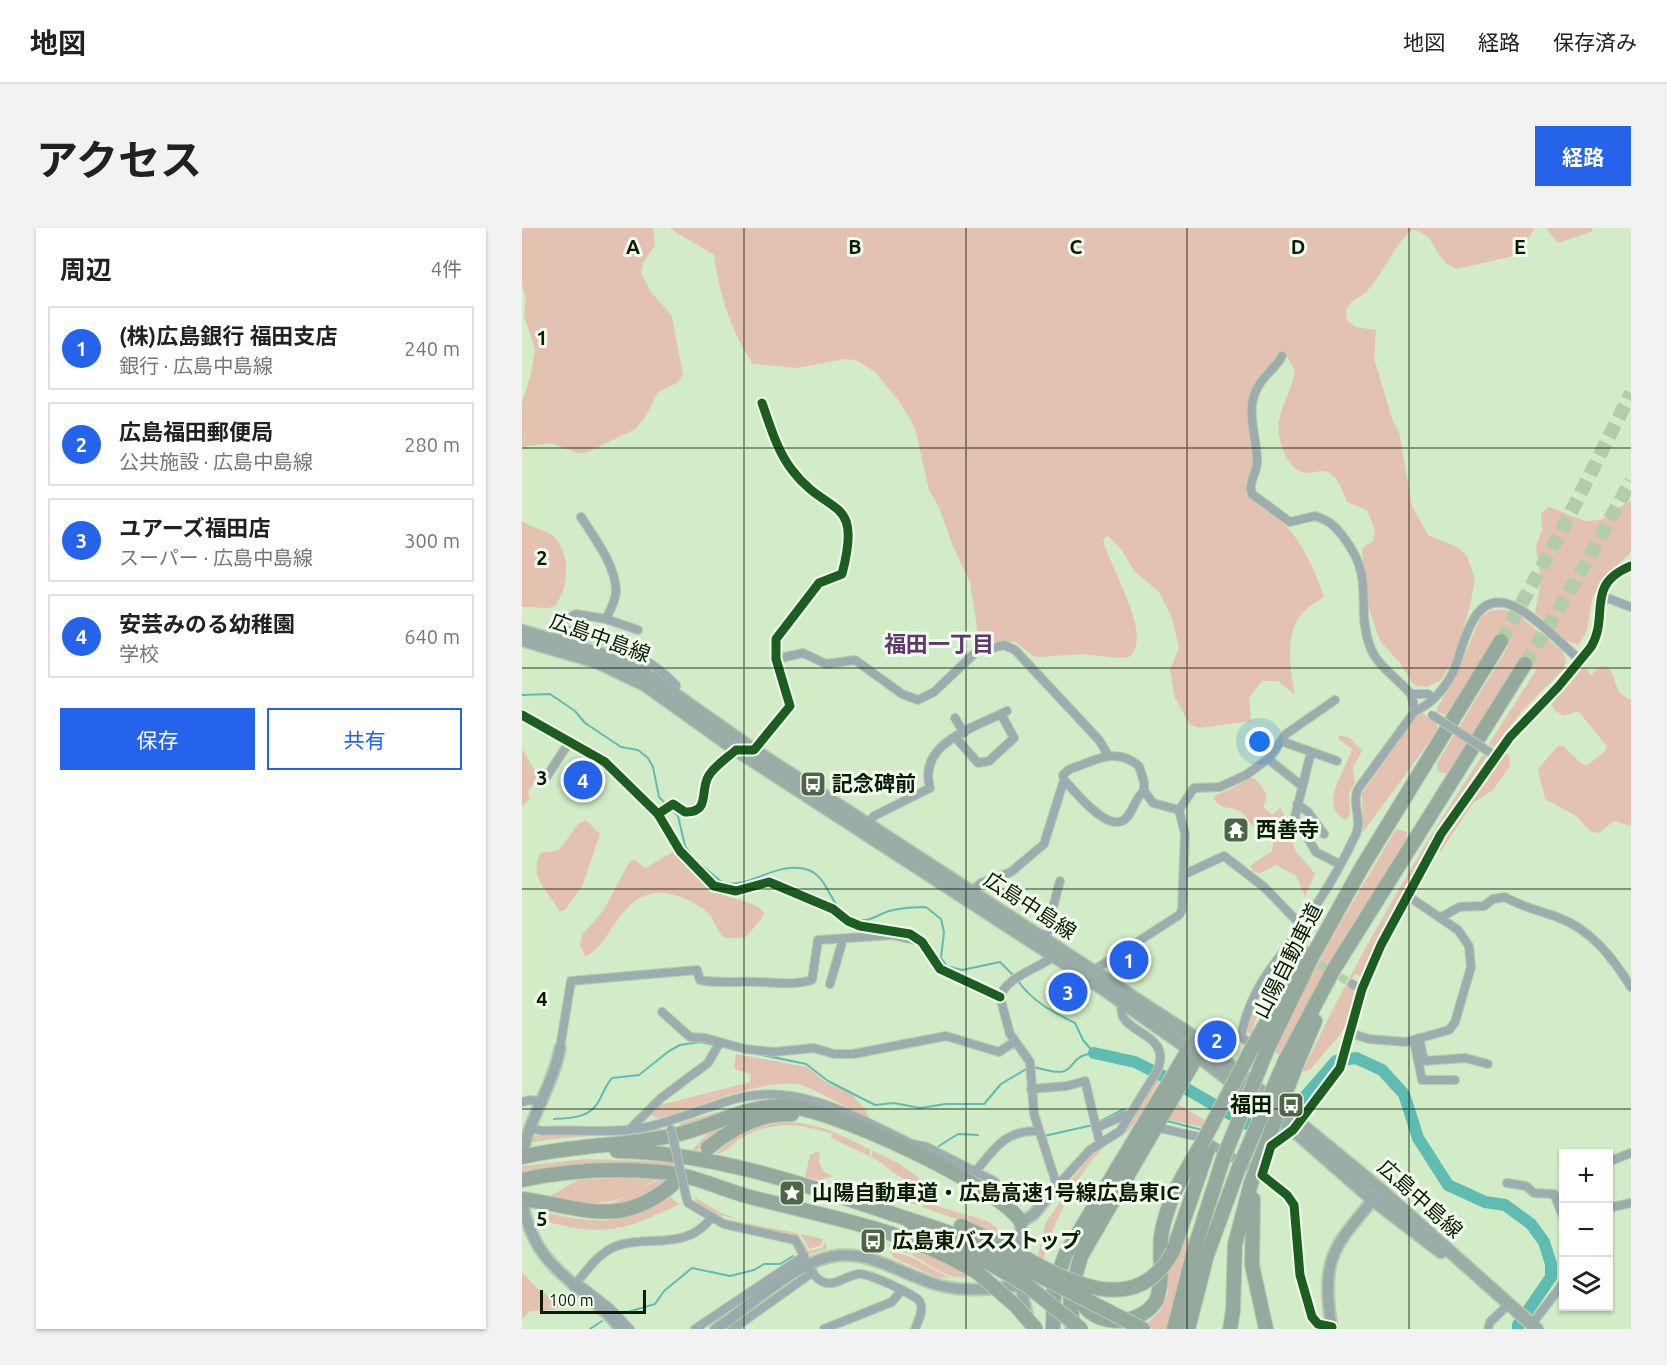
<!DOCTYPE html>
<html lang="ja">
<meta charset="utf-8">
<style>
:root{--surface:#fff;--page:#f2f2f2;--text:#202124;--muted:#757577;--line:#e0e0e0;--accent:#2563eb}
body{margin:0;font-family:Ubuntu,"Noto Sans JP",sans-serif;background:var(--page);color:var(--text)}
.controls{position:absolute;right:18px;bottom:18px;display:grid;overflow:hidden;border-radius:0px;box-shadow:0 2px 4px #0004}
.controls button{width:54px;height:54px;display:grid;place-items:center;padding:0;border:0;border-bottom:2px solid var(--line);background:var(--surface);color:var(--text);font:30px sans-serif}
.scale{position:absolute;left:18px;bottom:15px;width:106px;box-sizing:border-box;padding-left:6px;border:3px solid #0a1c03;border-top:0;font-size:16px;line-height:21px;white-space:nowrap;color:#0a1c03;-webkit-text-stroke:4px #f2fcee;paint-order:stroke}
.you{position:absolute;left:738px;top:514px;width:21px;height:21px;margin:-15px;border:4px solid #fff;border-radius:50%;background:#1a73e8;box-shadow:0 0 0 9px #1a73e833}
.badge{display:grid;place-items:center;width:39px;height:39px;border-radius:50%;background:var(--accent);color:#fff;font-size:20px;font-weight:700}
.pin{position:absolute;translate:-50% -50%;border:3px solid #fff;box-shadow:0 2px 6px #0006}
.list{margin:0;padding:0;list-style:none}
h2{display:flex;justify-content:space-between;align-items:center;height:78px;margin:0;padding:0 24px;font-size:26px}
h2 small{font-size:20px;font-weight:400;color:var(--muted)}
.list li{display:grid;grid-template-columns:39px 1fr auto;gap:18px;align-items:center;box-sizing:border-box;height:84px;margin:0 12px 12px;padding:0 12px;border:2px solid var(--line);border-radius:0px}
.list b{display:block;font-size:22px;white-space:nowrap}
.list p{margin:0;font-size:20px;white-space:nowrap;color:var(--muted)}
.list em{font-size:20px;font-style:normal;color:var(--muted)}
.actions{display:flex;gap:12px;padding:18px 24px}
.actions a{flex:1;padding:14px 0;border:2px solid var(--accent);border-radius:0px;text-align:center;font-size:21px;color:var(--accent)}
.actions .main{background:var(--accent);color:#fff}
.icon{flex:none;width:33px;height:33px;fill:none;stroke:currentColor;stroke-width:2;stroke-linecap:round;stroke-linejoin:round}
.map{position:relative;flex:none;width:1109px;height:1101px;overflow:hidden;border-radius:0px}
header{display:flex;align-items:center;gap:36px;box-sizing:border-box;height:84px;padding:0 30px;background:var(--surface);border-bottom:2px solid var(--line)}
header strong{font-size:28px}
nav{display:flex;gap:33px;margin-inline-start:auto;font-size:21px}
.intro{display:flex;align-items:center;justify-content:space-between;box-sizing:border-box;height:144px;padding:0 36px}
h1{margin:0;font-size:42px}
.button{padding:15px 27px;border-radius:0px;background:var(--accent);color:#fff;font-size:21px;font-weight:700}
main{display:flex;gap:36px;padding:0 36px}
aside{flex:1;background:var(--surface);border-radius:0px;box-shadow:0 2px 4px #0004}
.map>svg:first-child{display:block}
.green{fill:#e4c2b2}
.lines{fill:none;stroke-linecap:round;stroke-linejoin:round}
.stream{stroke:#5fbcb2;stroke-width:2}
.river{stroke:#5fbcb2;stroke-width:12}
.street-tunnel{stroke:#b3cda9;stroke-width:8;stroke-dasharray:8 4;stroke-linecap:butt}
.highway-tunnel{stroke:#b3cda9;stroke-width:14;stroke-dasharray:14 7;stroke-linecap:butt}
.street-casing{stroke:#b7cbae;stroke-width:10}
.secondary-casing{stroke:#b7cbae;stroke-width:14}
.primary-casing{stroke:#b7cbae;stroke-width:15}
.highway-casing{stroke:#b7cbae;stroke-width:16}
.street{stroke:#9dadaf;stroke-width:8}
.secondary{stroke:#99abaa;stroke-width:10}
.primary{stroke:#9aaea7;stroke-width:12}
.highway{stroke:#96a99f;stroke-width:14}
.street-bridge-casing{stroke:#b7cbae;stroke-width:10;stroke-linecap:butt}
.highway-bridge-casing{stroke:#b7cbae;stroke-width:16;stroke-linecap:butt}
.street-bridge{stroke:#9dadaf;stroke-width:8}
.highway-bridge{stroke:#96a99f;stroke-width:14}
.cycleway-casing{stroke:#f2fcee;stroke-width:13}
.cycleway{stroke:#1b5e20;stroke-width:9}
.grid{fill:none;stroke:#0a1c03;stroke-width:1.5;stroke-opacity:0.55}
.labels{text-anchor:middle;stroke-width:6;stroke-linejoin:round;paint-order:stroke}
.street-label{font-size:21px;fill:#0a1c03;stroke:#f2fcee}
.poi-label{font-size:21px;font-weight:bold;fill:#0a1c03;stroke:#f2fcee;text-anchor:start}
.neighbourhood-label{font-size:22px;font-weight:bold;fill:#5f366d;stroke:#f2fcee}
.grid-label{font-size:20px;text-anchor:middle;font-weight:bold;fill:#0a1c03;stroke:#f2fcee;stroke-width:6;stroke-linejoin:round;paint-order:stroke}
</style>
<header>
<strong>地図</strong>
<nav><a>地図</a><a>経路</a><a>保存済み</a></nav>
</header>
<div class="intro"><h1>アクセス</h1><a class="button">経路</a></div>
<main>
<aside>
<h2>周辺<small>4件</small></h2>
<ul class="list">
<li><span class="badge">1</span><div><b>(株)広島銀行 福田支店</b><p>銀行 · 広島中島線</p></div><em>240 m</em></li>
<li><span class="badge">2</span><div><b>広島福田郵便局</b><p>公共施設 · 広島中島線</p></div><em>280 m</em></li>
<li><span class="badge">3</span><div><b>ユアーズ福田店</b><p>スーパー · 広島中島線</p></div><em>300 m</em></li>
<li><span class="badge">4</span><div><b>安芸みのる幼稚園</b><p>学校</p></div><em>640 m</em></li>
</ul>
<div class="actions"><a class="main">保存</a><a>共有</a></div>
</aside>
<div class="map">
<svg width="1109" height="1101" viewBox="0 0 1109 1101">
<rect width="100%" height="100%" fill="#d1ecc6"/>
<path class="green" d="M0,0h131l2,17 -12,18 -2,10 10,19 21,24 11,59 -6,8 -19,9 -12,24 -11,13 -47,23 -11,1 -26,-10 -29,4v-44l9,-29 4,-25 -11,-33 2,-17 -4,-15z
M147,0h866l-17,27 -61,14c-26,-9 -18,-35 -44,-39 -15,8 -31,45 -44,59 -10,12 -27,11 -22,31l8,7 21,3 -2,28 19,64 6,10 13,74 16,29 29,12 10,9 8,23 -5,27 -16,53 -13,21 -14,7 -13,-2 -14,-22 -19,-21 -4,-9 -8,-25 -7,-56 1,-5 10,-6 2,-11 -8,-20 -20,-8c-4,-10 -7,-21 -16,-28 -9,-6 -14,-1 -23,-1 -21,0 -32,-35 -29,-52 3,-17 13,-32 16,-50l-8,-15 -7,-3c-15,17 -33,41 -32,65 1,16 6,31 4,46 0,11 -11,19 -3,31 10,13 28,21 39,33 16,18 29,47 36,69 -6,5 -14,8 -20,14 -20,20 -14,59 -9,84l-17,-14h-16l-13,17 2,23 -51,7 -10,-3 -15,-27 -5,-28 9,-22 -7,-30 -13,-26 -24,-20 -15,-24 -12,-12 -5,3c5,27 52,97 26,118l-10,1 -36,-4 -45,3 -5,-1 -17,-14h-21l-17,-7 -8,-53 -18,-38 -13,-37 -10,-17 -14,-62 -16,-27 -25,-30 -19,-11 -11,-1 -47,9 -44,-4c-22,-31 -34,-72 -39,-109z
M1024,0h46l1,3 -35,12z
M1109,272v52c-14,14 -33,29 -39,49 -4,17 -2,31 -14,44l-13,-5 -30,-28 6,-29 -5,-37 6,-16 -1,-17 8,-6 36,14 16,-1z
M0,293c9,7 22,8 30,14 20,17 17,51 3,71l-7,2 -26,-1z
M970,382h13l14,5 43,36 4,10 -3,9 -40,40 -29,37 -5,-3 47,-74 -12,-9 -75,114 -12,-4v-8l72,-118 -12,-9 -51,79 -8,-3 -1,-4 19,-32 25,-60z
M1080,438l9,4 8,23 12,7v126l-17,-5 -15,12 -9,-2 -15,-16 -30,-16 -7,-30 20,-23h5l19,18 6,1 18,-15 1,-4 -29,-35 -14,5 -9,-5 -3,-7 28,-36h6l5,7z
M900,485l14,9 2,8 -75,102 -1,-39 54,-76z
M816,507l12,3 12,13 -9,17 2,14 -6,12 1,21 -4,5c-29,-13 0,-50 6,-71l-13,-10z
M0,521l12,20 2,10 -8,13 2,6 -8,9z
M983,524l4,4 1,10 -17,24 -20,13 -32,48 -10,5z
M962,525l4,2 -54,79 -55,101 -15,40 -4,2 -5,-3 -7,11 6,4c3,38 -23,53 -43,80l-7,3 -4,-2 5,-4c52,-109 112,-212 179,-313z
M728,550h4c10,10 16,16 9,29l9,8 8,-7 2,1 13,41 20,24 -10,22 -9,-20 -20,-11 -16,8 -7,-2 -3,-5 22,-15c5,-17 -11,-19 -21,-27 -3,-3 -5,-8 -9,-11 -10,-9 -18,0 -28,-14l1,-4 14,-5z
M64,592l14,14 -18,53 -17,23 -6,1c-12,-23 -30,-31 -19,-58l19,-3 19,-26z
M874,601l11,3 -1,12 -97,157 -29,55 -6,-5 54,-107z
M153,623c12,16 28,34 46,43 15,7 31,5 43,19l-1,4 -17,20c-7,0 -16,3 -22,0 -8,-5 -9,-17 -15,-23 -10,-11 -40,-24 -55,-21 -36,6 -42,50 -69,64l-5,-12 2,-10 21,-24 27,-50 4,-2 11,9z
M766,724l4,1 -36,66 -5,16 -4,-4 4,-22 32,-55z
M214,826l71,13 20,16 25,10c5,11 16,13 17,27 -21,-12 -43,-25 -65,-34 -30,-11 -104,19 -134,29l-13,3 -6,-3 9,-10 91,-23 -1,-8 -16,-5z
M634,851l3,2c-9,16 -17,35 -29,48 -8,8 -18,12 -27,19 -23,21 -56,84 -60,115l-6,-3 9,-38 24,-34 -2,-4 27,-33 32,-22z
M236,872v1l-77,25 -1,-3z
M655,875l32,20 -2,5 -39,-8z
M224,888l-51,36 -4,-1 19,-20z
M264,894c32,0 57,14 85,28l-2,6 -38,-18 1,-4c-33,-11 -61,-14 -92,5 -8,5 -14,14 -24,15 18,-20 44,-30 70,-32z
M139,900l1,2c-43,8 -87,3 -130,13l1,-6 11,-3 96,-3z
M351,923l25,12 29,21c-22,3 -39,-18 -56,-28z
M294,924l4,1c-3,10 2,20 13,23l-13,4 -15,-3 5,-22z
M64,931l90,3 1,4 -103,-1 -52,9v-8z
M92,950l44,1c-11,4 -18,11 -29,16 -26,12 -52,8 -80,6l1,-5 28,-16z
M137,952h7l-27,22 -34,3c21,-6 35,-18 54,-25z
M368,967l23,2 9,4 -2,5 -29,-8z
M148,968l8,8 5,-2c-9,6 -20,9 -30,14 -42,20 -72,16 -115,3l2,-8c50,12 86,18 130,-15z
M174,970l25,15 18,6 -21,-4 -24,-14z
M401,974l44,13 -2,7 -43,-15z
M446,987l21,7 8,6v10l-31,-15z
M201,991l74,14 12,18 14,-3 2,-8 2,9 -19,6 -17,-20 -45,-9z
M279,1006l22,5 -1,6 -13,4z
M661,1009l7,2 -23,90h-15l-7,-4 16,-15 7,-17v-23z
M366,1016l25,4 -2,6 -18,-4 -2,4z
M393,1020l57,26c-17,12 -44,-11 -60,-19z
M371,1024l18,5 39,21 -14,-1 -44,-20z
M0,1044l16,17 11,7 21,5 -17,9 -23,1 -8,8z"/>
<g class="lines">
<path class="stream" d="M0,467l28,-1 25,17 10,12 36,24 17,3 10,8 5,9 6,30 19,19 7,30 8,12 30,25c26,5 49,-18 76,-15 34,2 27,46 59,52 12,2 21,-6 31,-9 12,-3 25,-4 37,-4l15,12 3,13 -3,26 6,8 15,4 38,-8 15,15
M496,753c15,21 35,31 57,42l8,17 11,13
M512,839c51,15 26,-10 60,-14
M32,891c18,-1 37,-1 46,-20 4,-8 6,-14 12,-21l27,-3 30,-24 11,-6 20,-3 106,22 22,17 47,24 19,-2 26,5 26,-4h38l17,-20 27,-16
M645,893l35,9
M577,894l25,-13
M522,908l49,-11
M417,918l19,-12 20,1
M106,1084l27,-8 9,-13 28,-23 38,8 24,-6 10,-6h16l13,-8
M68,1101l12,-8"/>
<path class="river" d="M572,825l41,9 28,14
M663,860l80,46 12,-5
M775,878l39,-45 20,-3 26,12 22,24 14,44 30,47 37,17 20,3 26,19 13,18 7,22v13l-33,48v4"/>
<path class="street-tunnel" d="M787,730l43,26"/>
<path class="highway-tunnel" d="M979,413l59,-107 71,-141
M1003,436l61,-101 45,-82"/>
<g class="street-casing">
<path id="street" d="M760,128c-6,12 -17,18 -23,29 -16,24 -1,53 -2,78 -1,12 -9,19 -5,31l38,28 25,-6c14,4 21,11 29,22 33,42 10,69 27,111 7,17 28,31 40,45
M59,289c13,20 35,49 35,74 0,9 -6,20 -10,28
M1080,368l29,11
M38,400c44,12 84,23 116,57l-2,10
M34,413l6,-19 14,-8 30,5 32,11
M254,431l27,-6 23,11 29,-4 47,34 16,6 16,-8 41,-39 29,-8 11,5 84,90 9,15
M911,470l-5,-4h-17l4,17c16,-6 31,-24 38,-39 11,-24 18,-83 58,-67 18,6 53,41 69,55
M0,487l83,47 53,52 22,37 34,35 22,5 33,-9 64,27 15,12 12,5 50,8 12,8 18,27 60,28
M433,490l9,15
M434,510l22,25 11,-2 25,-23 -13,-24
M759,513l56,20
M230,522l38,-44 -14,-47v-20l43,-56 23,-9c21,-80 -14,-56 -50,-104 -15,-19 -22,-45 -30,-67
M789,524l-16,65 21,35 23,12
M746,531l34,27
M25,548l23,-35
M622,563c-10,7 -11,25 -22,30 -18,8 -47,-30 -58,-41l-1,-5c5,-6 9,-7 16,-9 21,-9 40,-17 60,0l5,16v9l9,12 26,7
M775,576l11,8 16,22
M657,582l15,-22 26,-1 26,-12 22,-16 18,-25 49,-34
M136,586l15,-10 12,8c25,1 15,-20 23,-35 6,-11 19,-19 28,-27h4
M343,600l9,-12 56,-28c-13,-45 44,-60 77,-77
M661,647l41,-19 40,31 37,38
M448,665l11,-10 30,-11 33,-28 20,-64
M918,690l19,-11 25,-1 9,-7 12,-2c17,10 33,13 52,20 35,13 55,40 74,70
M521,710l10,-12 -1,-15 8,-30
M764,717l9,5
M533,727c-15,14 -48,20 -55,42l10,37 20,28 4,52 23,72
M569,744l88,-57 3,-5 3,-76 -6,-24
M308,756l13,-45
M830,756l10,5
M140,784l28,25 15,1 40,11 29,3 40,-4 20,6h19l93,-18 53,16 15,-10
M828,805l19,6 37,3 43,-12 6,-8 16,-55 -2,-21 -11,-16 -50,-34
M897,810l5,23 41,-3 23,6
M892,813l8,39h33
M38,820l11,-67 126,-11 3,10c19,4 38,1 57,2 19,0 36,4 55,-2l6,-40 75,-5 25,6
M728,820l2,-2 -11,-10c12,-59 43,-79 72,-126 16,-24 31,-50 43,-76 7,-14 -5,-30 2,-45l57,-78
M509,861l36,-3 18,-5 15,62
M0,874l8,-2 13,2
M8,900l13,3c33,-2 67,3 100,-3 32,-7 61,-20 92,-29 62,-18 123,19 177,45l15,3 67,34 8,8 20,10 35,-13 33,-36 30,-19 37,-60c18,-41 -43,-36 -35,-67
M574,900l29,-13
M638,900l39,9 59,36
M107,902l32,-32 47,-35 12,-21
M747,925l2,-7 22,-16 47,-62 22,-79 19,-44 60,-111 69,-97 48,-50 33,-40c19,-31 -7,-62 40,-81
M1086,934l23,-9
M742,936l-2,11 25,20 7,10 6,70 12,42 6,7 14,3
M454,943c19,-23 29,-41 62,-40
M985,955l19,3 8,7 20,1 9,22
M165,972l1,3 36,21 71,16c9,12 14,36 28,42 13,5 23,-7 36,-8 9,-1 58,21 61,28 4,9 -2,19 -5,27
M1086,980l23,-5
M51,1059c12,-14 23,-31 39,-39 32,-15 73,5 99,-30
M61,1059l27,21 20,21
M1010,1096l32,-42
M173,1101l109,-73
M211,1101l80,-57
M302,1101l68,-27 8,-10
M966,1101l2,-7 19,-18"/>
</g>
<g class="secondary-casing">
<path id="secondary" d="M0,928c7,-38 31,-70 38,-108
M0,973c13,72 59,79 99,128
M498,1032l1,-38 12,-7 24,-29
M497,1050l9,41
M194,1101c33,-22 66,-55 103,-69 46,-17 81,16 123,26 26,6 52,3 78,-1
M810,1101c-13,-77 5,-84 49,-139"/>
</g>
<g class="primary-casing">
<path id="primary" d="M0,403l79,23 38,15 115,81 445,290 182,150 156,139
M0,412l75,22 48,23 91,65 350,227 103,72 104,81 80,70 68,52"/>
</g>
<g class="highway-casing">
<path id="highway" d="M734,813l49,-87
M745,822l46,-95 49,-88 139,-226
M763,833l49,-92 191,-305
M774,838l19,-45
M186,920c24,-20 52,-35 84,-34
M95,923c89,1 185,32 270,61 35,12 69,21 102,38
M0,929c50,-12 103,-11 153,-22 37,-8 71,-30 109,-29 43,0 217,81 237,116
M0,952c45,-10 94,-12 140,-8 31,3 59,17 88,25 76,20 160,33 228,76
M0,971c60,8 97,30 150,-14
M731,971l-1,66 14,64
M439,998l33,15
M388,1003l74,29
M651,1023l35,-102
M554,1061c9,40 62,40 80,12 8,-19 3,-44 5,-64 5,-35 22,-62 40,-92
M531,1101l1,-41 11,-33 124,-206 10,-9
M551,1101l-3,-34 11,-39 116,-200 2,-16
M652,1101l21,-82 28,-88
M666,1101l19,-74 31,-85
M708,1101l3,-19 2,-66 16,-61"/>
</g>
<use href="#street" class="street"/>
<use href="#secondary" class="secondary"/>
<use href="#primary" class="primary"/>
<use href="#highway" class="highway"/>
<g class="street-bridge-casing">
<path id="street-bridge" d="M910,487l59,38
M149,901l16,71"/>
</g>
<g class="highway-bridge-casing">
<path id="highway-bridge" d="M679,917l55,-104
M701,931l44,-109
M716,942l47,-109
M729,955l45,-117
M472,1013c55,29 137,88 179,10
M467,1022l154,79
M462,1032l44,26 53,43
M456,1045l38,33 20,23"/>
</g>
<use href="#street-bridge" class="street-bridge"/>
<use href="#highway-bridge" class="highway-bridge"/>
<g class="cycleway-casing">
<path id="cycleway" d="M0,487l83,47 53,52 22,37 34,35 22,5 33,-9 64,27 15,12 12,5 50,8 12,8 18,27 60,28
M136,586l15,-10 12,8c25,1 15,-20 23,-35 6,-11 19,-19 28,-27h18l36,-44 -14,-47v-20l43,-56 23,-9c21,-80 -14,-56 -50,-104 -15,-19 -22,-45 -30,-67
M810,1099l-14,-3 -6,-7 -12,-42 -6,-70 -7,-10 -25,-20 9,-29 22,-16 47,-62 22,-79 19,-44 60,-111 69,-97 48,-50 33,-40c19,-31 -7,-62 40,-81"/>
</g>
<use href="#cycleway" class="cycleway"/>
</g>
<path class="grid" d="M222,0v1101M444,0v1101M665,0v1101M887,0v1101M0,220h1109M0,440h1109M0,661h1109M0,881h1109"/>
<defs>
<g id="bus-square" transform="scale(1.35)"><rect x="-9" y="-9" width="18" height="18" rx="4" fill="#506547" stroke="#f2fcee"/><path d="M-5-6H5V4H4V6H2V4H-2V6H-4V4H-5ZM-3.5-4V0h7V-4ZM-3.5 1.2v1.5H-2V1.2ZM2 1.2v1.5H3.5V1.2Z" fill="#fff"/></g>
<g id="temple-square" transform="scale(1.35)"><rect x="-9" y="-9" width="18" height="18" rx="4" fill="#506547" stroke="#f2fcee"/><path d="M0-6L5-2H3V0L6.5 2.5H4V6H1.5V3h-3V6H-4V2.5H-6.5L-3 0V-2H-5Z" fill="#fff"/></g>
<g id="sight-square" transform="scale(1.35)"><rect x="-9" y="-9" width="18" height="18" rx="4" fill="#506547" stroke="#f2fcee"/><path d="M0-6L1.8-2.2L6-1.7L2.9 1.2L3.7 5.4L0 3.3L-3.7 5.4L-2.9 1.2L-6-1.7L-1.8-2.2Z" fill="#fff"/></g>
</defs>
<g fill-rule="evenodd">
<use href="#bus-square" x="291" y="556"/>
<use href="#temple-square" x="714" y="602"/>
<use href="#bus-square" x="769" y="877"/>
<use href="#sight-square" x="270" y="965"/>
<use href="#bus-square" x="351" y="1013"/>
</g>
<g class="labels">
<g class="street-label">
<text transform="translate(78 410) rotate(20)" y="7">広島中島線</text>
<text transform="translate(508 678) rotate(33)" y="7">広島中島線</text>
<text transform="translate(766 733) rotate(-63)" y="7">山陽自動車道</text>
<text transform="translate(898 971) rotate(42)" y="7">広島中島線</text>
</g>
<g class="poi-label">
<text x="310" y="563">記念碑前</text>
<text x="734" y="609">西善寺</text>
<text x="750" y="884" text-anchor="end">福田</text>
<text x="290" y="972">山陽自動車道・広島高速1号線広島東IC</text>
<text x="370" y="1020">広島東バスストップ</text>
</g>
<g class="neighbourhood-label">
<text x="417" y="424">福田一丁目</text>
</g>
</g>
<g class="grid-label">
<text x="111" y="26">A</text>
<text x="333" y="26">B</text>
<text x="554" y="26">C</text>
<text x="776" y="26">D</text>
<text x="998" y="26">E</text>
<text x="20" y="117">1</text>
<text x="20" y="337">2</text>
<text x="20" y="557">3</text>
<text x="20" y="778">4</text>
<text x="20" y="998">5</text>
</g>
</svg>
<div class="controls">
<button>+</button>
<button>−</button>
<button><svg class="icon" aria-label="layers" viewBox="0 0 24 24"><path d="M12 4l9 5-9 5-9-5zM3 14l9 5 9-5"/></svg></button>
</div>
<div class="scale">100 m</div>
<div class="you"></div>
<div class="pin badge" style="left:607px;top:732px">1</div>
<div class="pin badge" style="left:695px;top:812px">2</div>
<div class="pin badge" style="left:546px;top:764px">3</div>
<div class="pin badge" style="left:61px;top:552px">4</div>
</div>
</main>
